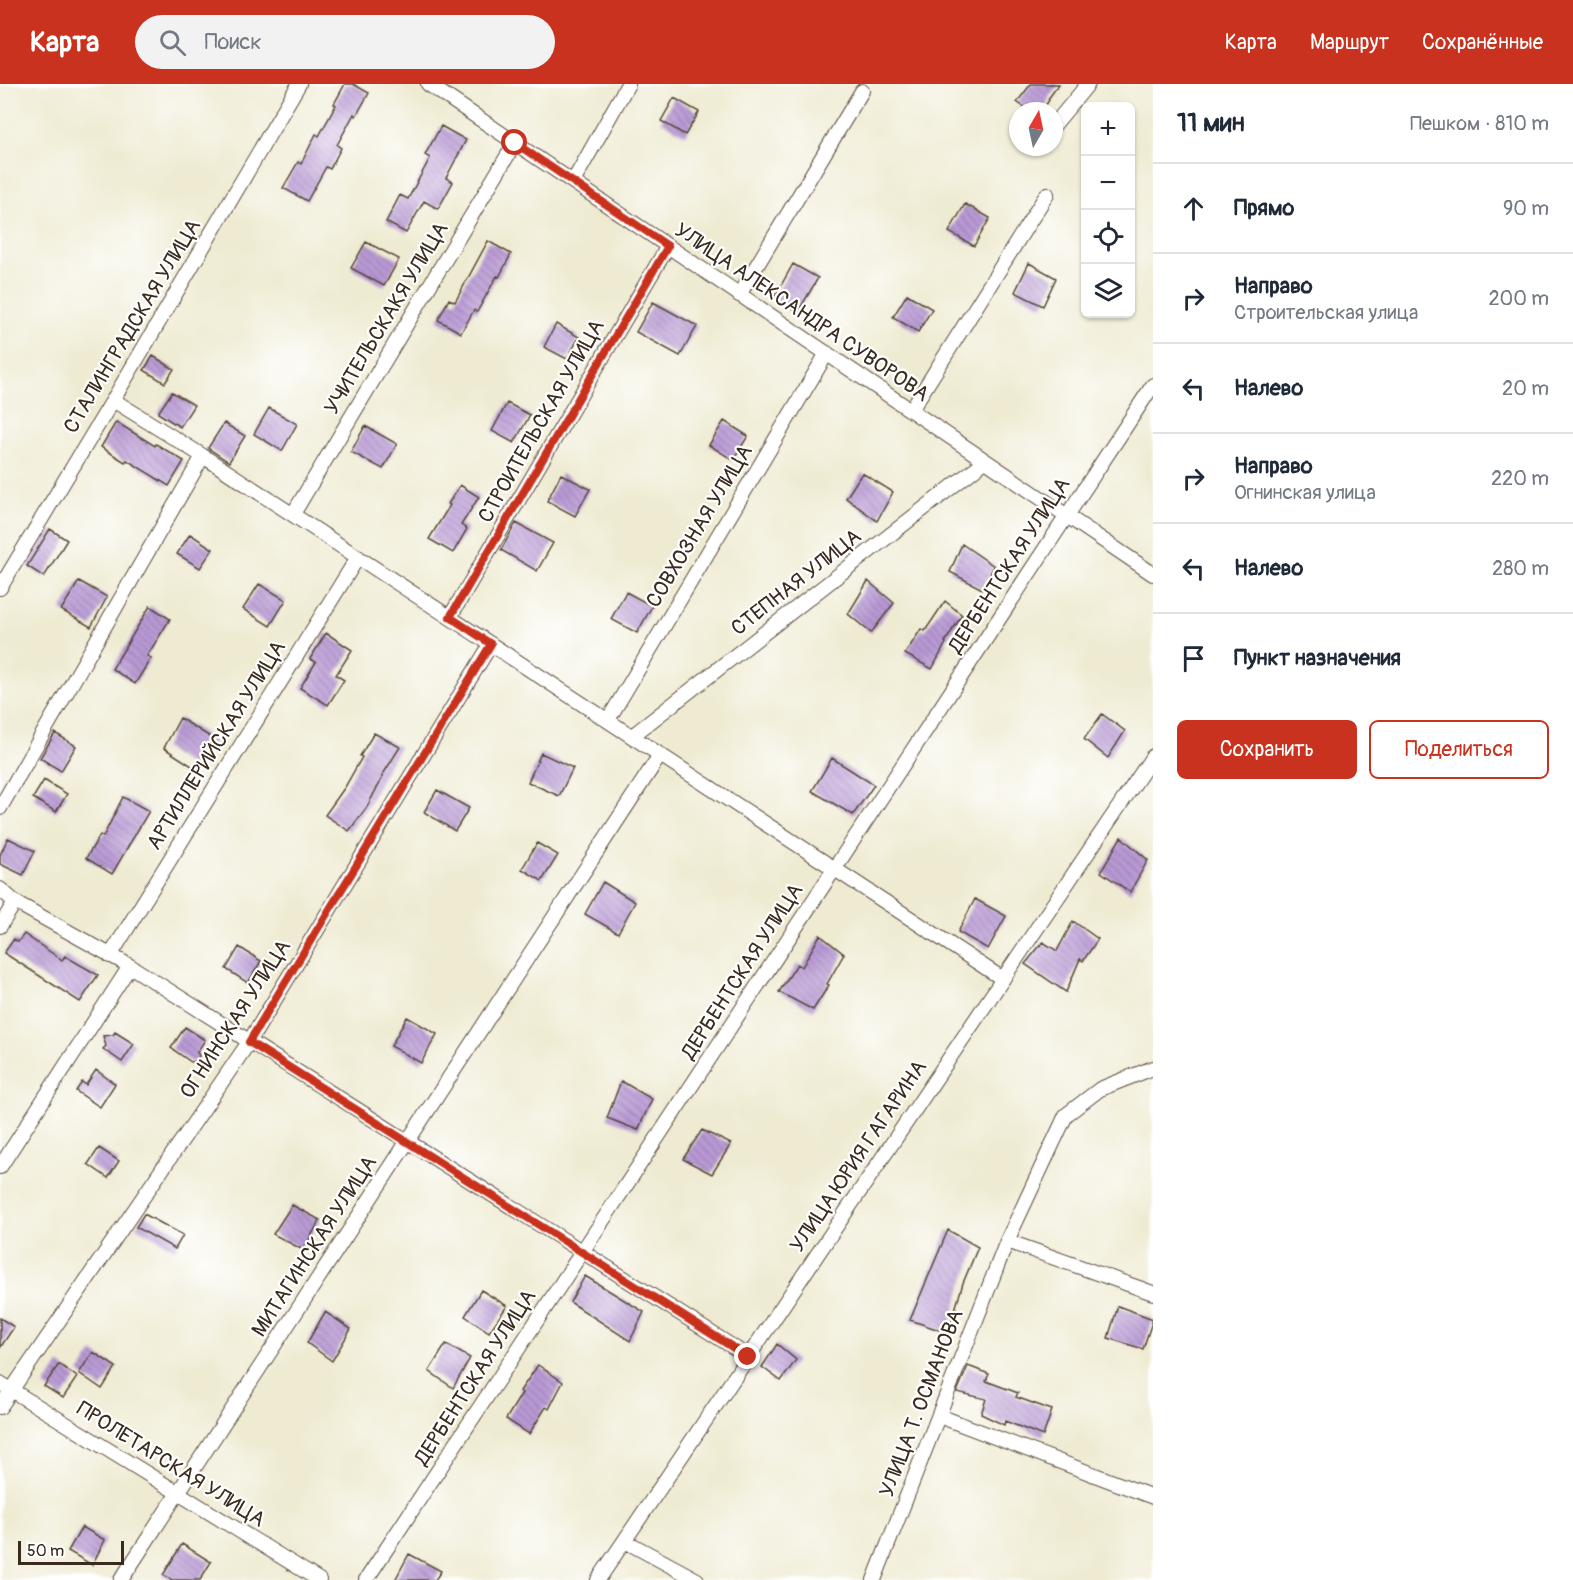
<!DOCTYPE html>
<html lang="ru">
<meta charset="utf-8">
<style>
:root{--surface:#fff;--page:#f2f2f3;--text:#1f2937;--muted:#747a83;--line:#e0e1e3;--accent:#c8321e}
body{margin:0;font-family:Pangolin,sans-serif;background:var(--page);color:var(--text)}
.controls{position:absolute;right:18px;top:18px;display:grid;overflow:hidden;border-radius:9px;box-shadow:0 2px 4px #0004}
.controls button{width:54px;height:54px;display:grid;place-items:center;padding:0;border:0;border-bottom:2px solid var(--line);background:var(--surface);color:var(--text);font:30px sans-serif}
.compass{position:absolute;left:1009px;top:18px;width:54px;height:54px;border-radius:50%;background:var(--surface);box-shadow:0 2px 4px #0004;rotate:9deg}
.scale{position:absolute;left:18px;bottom:15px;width:106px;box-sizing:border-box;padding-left:6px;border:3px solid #3b2a1e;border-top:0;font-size:16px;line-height:21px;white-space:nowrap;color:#3b2a1e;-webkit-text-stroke:4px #fff;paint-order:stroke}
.stop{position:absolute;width:18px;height:18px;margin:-14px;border:4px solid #c8321e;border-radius:50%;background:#fff}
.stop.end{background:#c8321e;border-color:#fff;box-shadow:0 2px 6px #0008}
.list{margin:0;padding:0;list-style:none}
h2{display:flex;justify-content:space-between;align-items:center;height:78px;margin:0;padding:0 24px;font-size:26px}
h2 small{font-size:20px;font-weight:400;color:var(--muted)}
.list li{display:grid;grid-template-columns:39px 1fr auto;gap:18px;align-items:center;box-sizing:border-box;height:90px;padding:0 24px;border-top:2px solid var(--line)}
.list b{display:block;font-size:22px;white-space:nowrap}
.list p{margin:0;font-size:20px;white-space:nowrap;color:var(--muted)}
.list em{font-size:20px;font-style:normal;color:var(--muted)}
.actions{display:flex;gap:12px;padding:18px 24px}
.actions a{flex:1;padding:14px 0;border:2px solid var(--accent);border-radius:9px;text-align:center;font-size:21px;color:var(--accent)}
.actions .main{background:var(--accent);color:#fff}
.icon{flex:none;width:33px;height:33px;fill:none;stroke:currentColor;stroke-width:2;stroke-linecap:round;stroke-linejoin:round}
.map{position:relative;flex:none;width:1153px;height:1496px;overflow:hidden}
header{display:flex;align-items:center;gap:36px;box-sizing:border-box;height:84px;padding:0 30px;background:var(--accent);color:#fff}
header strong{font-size:28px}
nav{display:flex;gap:33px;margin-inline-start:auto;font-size:21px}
.search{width:420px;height:54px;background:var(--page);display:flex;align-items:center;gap:15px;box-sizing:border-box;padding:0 21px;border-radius:33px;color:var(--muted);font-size:22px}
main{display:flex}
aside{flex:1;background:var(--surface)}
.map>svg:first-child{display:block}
.building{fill:url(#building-back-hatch)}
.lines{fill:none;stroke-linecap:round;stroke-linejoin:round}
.street-casing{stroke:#564739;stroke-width:16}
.street{stroke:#fff;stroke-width:14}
.route{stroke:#c8321e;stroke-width:8}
.labels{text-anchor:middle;stroke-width:4.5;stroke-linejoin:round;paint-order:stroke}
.street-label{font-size:21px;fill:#3b2a1e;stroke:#fff}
</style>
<header>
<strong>Карта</strong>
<div class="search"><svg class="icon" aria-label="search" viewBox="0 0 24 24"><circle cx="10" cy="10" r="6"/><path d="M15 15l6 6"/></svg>Поиск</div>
<nav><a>Карта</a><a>Маршрут</a><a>Сохранённые</a></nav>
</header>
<main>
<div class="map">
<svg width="1153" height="1496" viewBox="0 0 1153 1496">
<defs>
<pattern id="building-back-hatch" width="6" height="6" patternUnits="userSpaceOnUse" patternTransform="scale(1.5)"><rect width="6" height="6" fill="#b99ad6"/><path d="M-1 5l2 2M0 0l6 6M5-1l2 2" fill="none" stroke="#987ead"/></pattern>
</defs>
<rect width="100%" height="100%" fill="#fff"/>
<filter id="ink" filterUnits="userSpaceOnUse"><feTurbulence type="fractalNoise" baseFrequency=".0167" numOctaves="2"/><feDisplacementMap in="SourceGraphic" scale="12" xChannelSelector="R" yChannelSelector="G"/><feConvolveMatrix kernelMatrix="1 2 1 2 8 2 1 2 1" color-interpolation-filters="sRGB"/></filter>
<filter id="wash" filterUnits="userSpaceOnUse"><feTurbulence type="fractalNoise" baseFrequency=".008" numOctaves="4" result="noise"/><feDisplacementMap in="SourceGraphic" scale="24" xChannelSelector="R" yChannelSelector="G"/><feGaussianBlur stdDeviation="1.35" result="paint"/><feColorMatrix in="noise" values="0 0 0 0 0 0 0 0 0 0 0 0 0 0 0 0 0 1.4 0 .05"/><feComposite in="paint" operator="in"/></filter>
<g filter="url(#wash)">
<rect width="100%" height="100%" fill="#efebd3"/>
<g id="blocks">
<path class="building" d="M345,0h8l16,9 -13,23 -2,-2 -17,31 4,3 -11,21 -4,-2 -19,34 -24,-13 15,-26 3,2 15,-30 3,2 17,-31 -2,-1z
M1031,0h28l-11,15 1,1 -7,11h-12l-13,-9z
M674,14l25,14 -14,23 -24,-14z
M441,42l25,14 -20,38 7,4 -15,27 -14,-8 -18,32 -20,-11 14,-27 8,4 22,-41 -5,-3z
M965,120l25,14 -16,28 -25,-14z
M488,157l23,13 -12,23 -2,-1 -20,36 -3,-2 -13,23 -23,-13 11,-21 6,3z
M366,158l33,17 -15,27 -33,-18z
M1029,179l27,15 -13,28 -28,-14z
M793,180l25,14 -20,34 -24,-14z
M907,210l25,15 -14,23 -25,-15z
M653,218l44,24 -17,30 -44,-24z
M556,240l23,13 -12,22 -23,-12z
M153,272l21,13 -9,14 -21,-13z
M172,308l22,13 -14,22 -22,-14z
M507,319l23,12 -16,28 -22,-12z
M269,324l28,16 -15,27 -28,-17z
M724,337l24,15 -15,24 -24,-15z
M116,338l39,24 1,-2 28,17 -15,25 -42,-26 -2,2 -24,-15z
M224,339l21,13 -16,26 -21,-14z
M365,342l32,18 -14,25 -32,-17z
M862,389l31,19 -16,29 -31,-23z
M561,390l29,15 -15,27 -28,-15z
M460,401l19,12 -18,28 6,4 -14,24 -24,-14 21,-34 -2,-1z
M516,439l37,20 -16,28 -36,-21z
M50,445l17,11 -23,37 -17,-11z
M190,450l23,15 -13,19 -23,-14z
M962,460l32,22 -12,23 -32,-17z
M79,497l28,16 -16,30 -30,-17z
M868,497l26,22 -23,30 -23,-19z
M259,500l27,16 -16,26 -27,-17z
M626,508l26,14 -15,27 -26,-14z
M945,517l17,14 -17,27 1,1 -14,26 -27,-15 16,-25 4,2z
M150,522l20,13 -23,37 4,2 -16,26 -23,-15z
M326,549l26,17 -16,25 8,5 -16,25 -28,-17 16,-26 -6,-3z
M1102,630l23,17 -17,27 -24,-19z
M180,634l35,22 -17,30 -34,-22z
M55,649l21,13 -15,25 -21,-13z
M374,649l26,14 -18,29h1l-16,31 -18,24 -24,-16 20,-28 17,-30 -2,-1z
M541,669l32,15 -14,28 -31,-14z
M832,674l42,27 -21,30 -41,-24z
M44,696l23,14 -11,18 -23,-14z
M437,706l32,18 -14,23 -31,-19z
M123,713l26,14 -37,63 -26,-16 14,-23 3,2z
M1121,753l27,23 -18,32 -29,-20z
M8,754l27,13 -12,24 -23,-11v-9z
M537,759l21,12 -16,26 -20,-12z
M603,798l32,20 -17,31 -33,-19z
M975,815l31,17 -18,33 -30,-17z
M1073,837l25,18 -15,22 -3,-2 -14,33 -41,-28 18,-22 14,9z
M24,850l38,26 3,-4 33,19 -18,27 -76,-49 10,-14 4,3z
M820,851l24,19 -17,30 2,1 -16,25 -34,-18 18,-28 5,3z
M239,863l22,14 -13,22 -22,-14z
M407,933l30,17 -16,29 -30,-17z
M185,943l20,13 -8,12 2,4 -3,5 -5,1 -20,-14z
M115,948l19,12 -12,18 -19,-13 3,-3 -3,-10 10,-1z
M96,986l19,14 -15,23 -24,-16 6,-9 4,3z
M621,997l31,18 -14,31 -31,-12z
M702,1046l29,14 -19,30 -29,-15z
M99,1064l20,13 -11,17 -20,-14z
M292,1121l28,15 -17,30 -30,-16z
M144,1130l39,21 -8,14 -39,-22z
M948,1146l30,17 -15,36 -15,50 -38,-13z
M585,1192l59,36 -14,29 -60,-39z
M481,1206l26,16 -18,26 -24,-16z
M1118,1222l35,13 -10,30 -35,-11z
M325,1228l26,17 -19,32 -25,-18z
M0,1234l14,9 -14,21z
M446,1260l24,14 -17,30 -24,-17z
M777,1260l19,16 -15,21 -19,-14z
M93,1268l23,15 -14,22 -23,-16z
M59,1280l18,13 -14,21 -19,-12z
M538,1281l25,17 -14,27 -3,-2 -17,27 -23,-15 16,-26 -2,-2z
M968,1282l21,8 -3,7 32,12 -2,4 36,13 -9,26 -38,-15 -1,4 -23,-11 5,-15 -29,-7z
M82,1443l23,13 -13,25 -24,-14z
M182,1460l29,18 -11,18h-28l-9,-5z
M409,1470l32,17 -6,9h-40z"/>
</g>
</g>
<g filter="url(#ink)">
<use href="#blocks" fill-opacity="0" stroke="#564739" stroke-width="1.5"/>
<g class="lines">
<g class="street-casing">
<path id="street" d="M428,0l725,490
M1054,41l34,-41
M573,98l55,-98
M739,211l123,-204
M113,316l90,56 800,523
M911,326l136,-216
M293,430l222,-371
M0,504l113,-188 186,-316
M450,533l218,-371
M608,636l219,-367
M632,652l353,-275
M0,724l203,-352
M0,805l15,13 115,64 619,391
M0,842l15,-24
M110,872l248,-399
M0,1083l130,-201
M1007,1157l146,52
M0,1299l319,197
M0,1323l249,-365 242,-398
M939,1332l214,81
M625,1457l72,39
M121,1496l539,-825
M366,1496l787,-1195
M598,1496l555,-824
M874,1496l133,-339 59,-126 34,-26 53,-21"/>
</g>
<use href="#street" class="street"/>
</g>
</g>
<g class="lines" filter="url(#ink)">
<path class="route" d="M515,59l153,103 -218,371 41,27 -242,398 499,315"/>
</g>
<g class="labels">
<g class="street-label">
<text transform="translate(802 228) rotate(34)" y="7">УЛИЦА АЛЕКСАНДРА СУВОРОВА</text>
<text transform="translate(386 234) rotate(-59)" y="7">УЧИТЕЛЬСКАКЯ УЛИЦА</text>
<text transform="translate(132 242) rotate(-59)" y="7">СТАЛИНГРАДСКАЯ УЛИЦА</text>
<text transform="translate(541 337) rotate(-60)" y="7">СТРОИТЕЛЬСКАЯ УЛИЦА</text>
<text transform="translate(699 442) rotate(-59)" y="7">СОВХОЗНАЯ УЛИЦА</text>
<text transform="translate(1009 481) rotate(-57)" y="7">ДЕРБЕНТСКАЯ УЛИЦА</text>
<text transform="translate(796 498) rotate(-38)" y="7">СТЕПНАЯ УЛИЦА</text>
<text transform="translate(216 661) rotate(-58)" y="7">АРТИЛЛЕРИЙСКАЯ УЛИЦА</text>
<text transform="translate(742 887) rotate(-57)" y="7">ДЕРБЕНТСКАЯ УЛИЦА</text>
<text transform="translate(235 935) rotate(-57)" y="7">ОГНИНСКАЯ УЛИЦА</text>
<text transform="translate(858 1072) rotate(-56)" y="7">УЛИЦА ЮРИЯ ГАГАРИНА</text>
<text transform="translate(314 1162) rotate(-57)" y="7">МИТАГИНСКАЯ УЛИЦА</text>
<text transform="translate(475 1293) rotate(-57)" y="7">ДЕРБЕНТСКАЯ УЛИЦА</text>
<text transform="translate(921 1319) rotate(-69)" y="7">УЛИЦА Т. ОСМАНОВА</text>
<text transform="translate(171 1380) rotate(32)" y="7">ПРОЛЕТАРСКАЯ УЛИЦА</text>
</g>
</g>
</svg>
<div class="controls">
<button>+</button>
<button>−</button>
<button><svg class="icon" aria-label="locate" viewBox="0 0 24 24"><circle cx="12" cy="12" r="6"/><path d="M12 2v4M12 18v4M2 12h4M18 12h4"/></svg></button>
<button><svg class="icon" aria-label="layers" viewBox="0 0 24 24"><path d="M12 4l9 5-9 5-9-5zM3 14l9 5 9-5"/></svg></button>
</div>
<svg class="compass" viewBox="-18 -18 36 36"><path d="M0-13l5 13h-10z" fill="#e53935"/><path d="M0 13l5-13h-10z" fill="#747a83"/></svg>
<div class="scale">50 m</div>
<div class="stop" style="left:515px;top:59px"></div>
<div class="stop end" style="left:748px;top:1273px"></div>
</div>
<aside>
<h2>11 мин<small>Пешком · 810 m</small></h2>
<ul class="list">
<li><svg class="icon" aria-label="ahead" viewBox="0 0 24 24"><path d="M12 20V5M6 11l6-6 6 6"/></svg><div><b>Прямо</b></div><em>90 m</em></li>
<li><svg class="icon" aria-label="right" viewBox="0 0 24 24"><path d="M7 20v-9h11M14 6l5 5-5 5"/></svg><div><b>Направо</b><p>Строительская улица</p></div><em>200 m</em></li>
<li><svg class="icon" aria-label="left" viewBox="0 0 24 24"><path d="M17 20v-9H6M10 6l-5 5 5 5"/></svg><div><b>Налево</b></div><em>20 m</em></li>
<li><svg class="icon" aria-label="right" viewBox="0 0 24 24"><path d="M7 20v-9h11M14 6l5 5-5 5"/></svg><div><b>Направо</b><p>Огнинская улица</p></div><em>220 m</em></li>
<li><svg class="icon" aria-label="left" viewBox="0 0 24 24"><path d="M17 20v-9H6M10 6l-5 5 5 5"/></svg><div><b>Налево</b></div><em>280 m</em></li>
<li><svg class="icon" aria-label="arrive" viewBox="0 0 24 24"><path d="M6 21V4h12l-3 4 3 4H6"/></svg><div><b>Пункт назначения</b></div></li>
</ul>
<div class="actions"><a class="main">Сохранить</a><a>Поделиться</a></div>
</aside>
</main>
